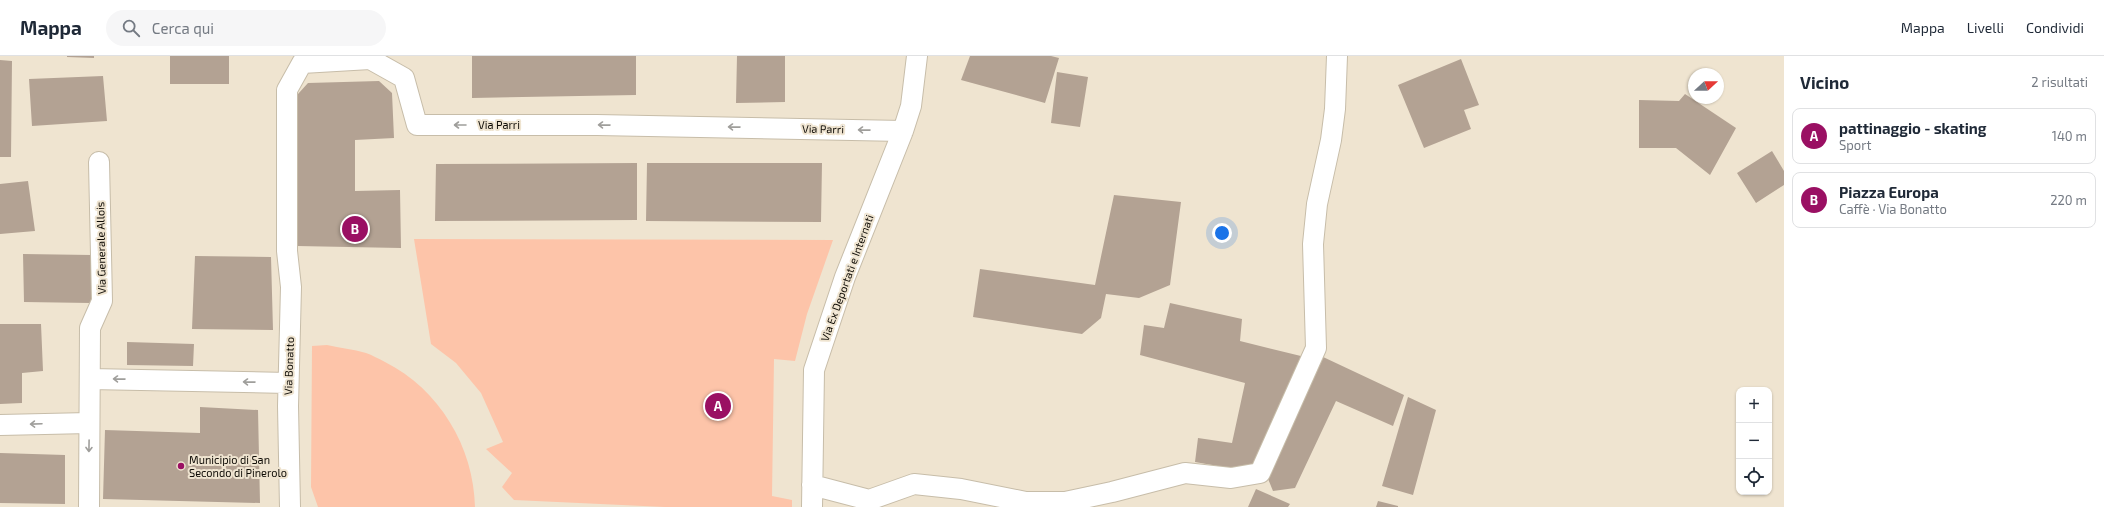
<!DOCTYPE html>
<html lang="it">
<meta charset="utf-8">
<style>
:root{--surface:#fff;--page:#f6f6f7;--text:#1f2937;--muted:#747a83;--line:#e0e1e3;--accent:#9a1063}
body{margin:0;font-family:"Exo 2",sans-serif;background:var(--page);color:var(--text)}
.controls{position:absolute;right:12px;bottom:12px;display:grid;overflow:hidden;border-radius:8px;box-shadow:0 1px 3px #0004}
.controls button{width:36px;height:36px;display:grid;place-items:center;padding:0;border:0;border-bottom:1px solid var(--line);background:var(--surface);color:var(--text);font:20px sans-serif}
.compass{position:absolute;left:1688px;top:12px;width:36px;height:36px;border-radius:50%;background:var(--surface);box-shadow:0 1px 3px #0004;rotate:69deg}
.you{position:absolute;left:1222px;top:177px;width:14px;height:14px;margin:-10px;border:3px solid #fff;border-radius:50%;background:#1a73e8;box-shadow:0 0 0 6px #1a73e833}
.badge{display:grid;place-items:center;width:26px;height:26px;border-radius:50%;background:var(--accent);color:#fff;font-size:13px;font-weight:700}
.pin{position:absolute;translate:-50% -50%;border:2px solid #fff;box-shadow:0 1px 4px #0006}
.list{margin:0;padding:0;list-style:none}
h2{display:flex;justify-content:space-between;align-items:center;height:52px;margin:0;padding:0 16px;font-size:17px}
h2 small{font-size:13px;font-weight:400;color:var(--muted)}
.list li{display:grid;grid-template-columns:26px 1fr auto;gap:12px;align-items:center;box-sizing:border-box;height:56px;margin:0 8px 8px;padding:0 8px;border:1px solid var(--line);border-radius:8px}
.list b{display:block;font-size:15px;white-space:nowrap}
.list p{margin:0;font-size:13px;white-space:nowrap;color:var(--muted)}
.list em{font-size:13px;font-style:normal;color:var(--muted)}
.icon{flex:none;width:22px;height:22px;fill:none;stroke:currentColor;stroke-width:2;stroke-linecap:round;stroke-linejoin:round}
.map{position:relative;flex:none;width:1784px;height:451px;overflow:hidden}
header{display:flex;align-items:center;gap:24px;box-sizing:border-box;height:56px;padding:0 20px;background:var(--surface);border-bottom:1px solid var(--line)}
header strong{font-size:19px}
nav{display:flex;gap:22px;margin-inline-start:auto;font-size:14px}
.search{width:280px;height:36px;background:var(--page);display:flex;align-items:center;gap:10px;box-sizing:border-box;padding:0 14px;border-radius:22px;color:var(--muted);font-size:15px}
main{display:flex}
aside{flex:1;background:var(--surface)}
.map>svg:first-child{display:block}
.green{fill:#fdc4a9}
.building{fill:#b3a293}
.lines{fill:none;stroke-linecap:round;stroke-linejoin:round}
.minor-casing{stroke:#c7bda9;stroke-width:22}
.minor{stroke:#fff;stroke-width:20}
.oneway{stroke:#9f9e9b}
.poi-dot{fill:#9a1063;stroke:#efe4d0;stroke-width:1.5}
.labels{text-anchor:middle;stroke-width:4;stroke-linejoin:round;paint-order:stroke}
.street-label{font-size:11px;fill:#0f0c06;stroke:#efe4d0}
.poi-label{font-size:11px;fill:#0f0c06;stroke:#efe4d0;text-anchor:start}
</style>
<header>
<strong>Mappa</strong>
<div class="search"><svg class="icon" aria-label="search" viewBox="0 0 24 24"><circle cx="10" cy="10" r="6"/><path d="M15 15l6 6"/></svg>Cerca qui</div>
<nav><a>Mappa</a><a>Livelli</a><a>Condividi</a></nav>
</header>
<main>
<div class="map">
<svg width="1784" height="451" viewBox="0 0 1784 451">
<rect width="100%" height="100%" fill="#efe4d0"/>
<path class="green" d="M414,183l419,1 -26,74 -12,47 -21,-2 -2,137 20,4v7h-127l-151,-7 -12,-13 10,-14 -26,-24 17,-7 -22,-49 -25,-30 -25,-19z
M327,289c13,3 26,4 39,8 6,2 13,6 19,9 54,27 89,85 90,145h-157l-7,-20 1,-141z"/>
<path class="building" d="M67,0h27v2l-27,-1z
M170,0h59v28h-59z
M472,0h164v39l-164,3z
M737,0h48v46l-49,1z
M970,0h81l8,2 -14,45 -84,-23z
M1461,3l18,46 -15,5 7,19 -47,19 -26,-63z
M0,4l12,1 -1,96h-11z
M1057,16l31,5 -8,50 -29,-4z
M103,20l4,45 -75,5 -3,-47z
M379,25l13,12 2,45 -39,2v51l45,-1 1,58 -104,-2 1,-152 10,-11z
M1685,38l51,34 -26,47 -34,-27h-37v-48l40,1z
M1772,95l12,20v14l-28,18 -19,-30z
M637,107v57l-202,1 1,-57z
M647,107h175l-1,59 -175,-1z
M28,125l7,50 -35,3v-50z
M1114,139l67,7 -11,83 -31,13 -33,-4 -5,24 -19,16 -109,-17 7,-48 115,16z
M23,198l68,1v48l-67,-1z
M195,200l76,1 2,73 -81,-1z
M1170,247l72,16 -2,22 65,16 -48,110 -28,1 -34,-6 3,-24 34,5 13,-60 -105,-28 4,-30 20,3z
M0,268h41l2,47 -21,2v30l-22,1z
M127,286l67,2 -1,22 -66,-1z
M1321,300l83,39 -11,31 -57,-25 -41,87 -22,3 -7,-17z
M1408,341l28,13 -23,85 -31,-9z
M200,351l58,3 2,93 -157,-4 2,-69 95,3z
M0,397l65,2v49l-65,-1z
M1256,433l34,15 -2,3h-40z
M1378,445l20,5v1h-22z"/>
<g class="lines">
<g class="minor-casing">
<path id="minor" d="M90,323l198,4
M0,369l89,-2
M812,429l57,15 -1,7
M869,444l45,-16 47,5 65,13h39l47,-10 73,-19 46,5 29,-5 56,-125 -3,-104 4,-40 14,-64 4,-31 2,-53
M89,451l1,-179 12,-27 -3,-139
M290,451l-2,-101 3,-119 -4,-36v-161l15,-27 68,-4 34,19 13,47h180l306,6
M812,451l2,-137 31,-93 58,-146 8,-25 6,-50"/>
</g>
<use href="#minor" class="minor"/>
</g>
<defs><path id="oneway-shaft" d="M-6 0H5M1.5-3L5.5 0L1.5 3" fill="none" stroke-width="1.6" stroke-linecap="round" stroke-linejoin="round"/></defs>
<g class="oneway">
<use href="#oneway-shaft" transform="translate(460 69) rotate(-180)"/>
<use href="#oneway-shaft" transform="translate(604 69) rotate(-179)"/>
<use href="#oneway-shaft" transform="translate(734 71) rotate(-179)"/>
<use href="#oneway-shaft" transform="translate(864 74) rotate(-179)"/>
<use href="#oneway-shaft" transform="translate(119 323) rotate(-179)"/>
<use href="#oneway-shaft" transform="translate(249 326) rotate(-179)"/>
<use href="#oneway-shaft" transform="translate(36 368) rotate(178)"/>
<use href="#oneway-shaft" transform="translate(89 390) rotate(91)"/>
</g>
<circle class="poi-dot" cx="181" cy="410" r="4"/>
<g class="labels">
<g class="street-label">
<text x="499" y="73">Via Parri</text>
<text transform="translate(823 73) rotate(1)" y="4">Via Parri</text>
<text transform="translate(101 192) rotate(-91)" y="4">Via Generale Allois</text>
<text transform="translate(847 222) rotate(-70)" y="4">Via Ex Deportati e Internati</text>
<text transform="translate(289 310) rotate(-88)" y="4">Via Bonatto</text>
</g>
<g class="poi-label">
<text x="189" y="408">Municipio di San<tspan x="189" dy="13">Secondo di Pinerolo</tspan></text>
</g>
</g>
</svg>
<div class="controls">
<button>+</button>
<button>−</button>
<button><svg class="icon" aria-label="locate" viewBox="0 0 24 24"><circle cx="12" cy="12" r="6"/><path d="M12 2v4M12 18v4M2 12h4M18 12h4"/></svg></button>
</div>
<svg class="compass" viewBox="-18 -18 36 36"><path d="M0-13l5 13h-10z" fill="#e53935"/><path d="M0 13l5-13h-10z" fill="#747a83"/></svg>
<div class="you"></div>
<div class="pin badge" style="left:718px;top:350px">A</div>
<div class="pin badge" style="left:355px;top:173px">B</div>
</div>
<aside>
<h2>Vicino<small>2 risultati</small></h2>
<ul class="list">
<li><span class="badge">A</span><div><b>pattinaggio - skating</b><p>Sport</p></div><em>140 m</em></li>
<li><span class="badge">B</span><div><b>Piazza Europa</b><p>Caffè · Via Bonatto</p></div><em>220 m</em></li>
</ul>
</aside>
</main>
